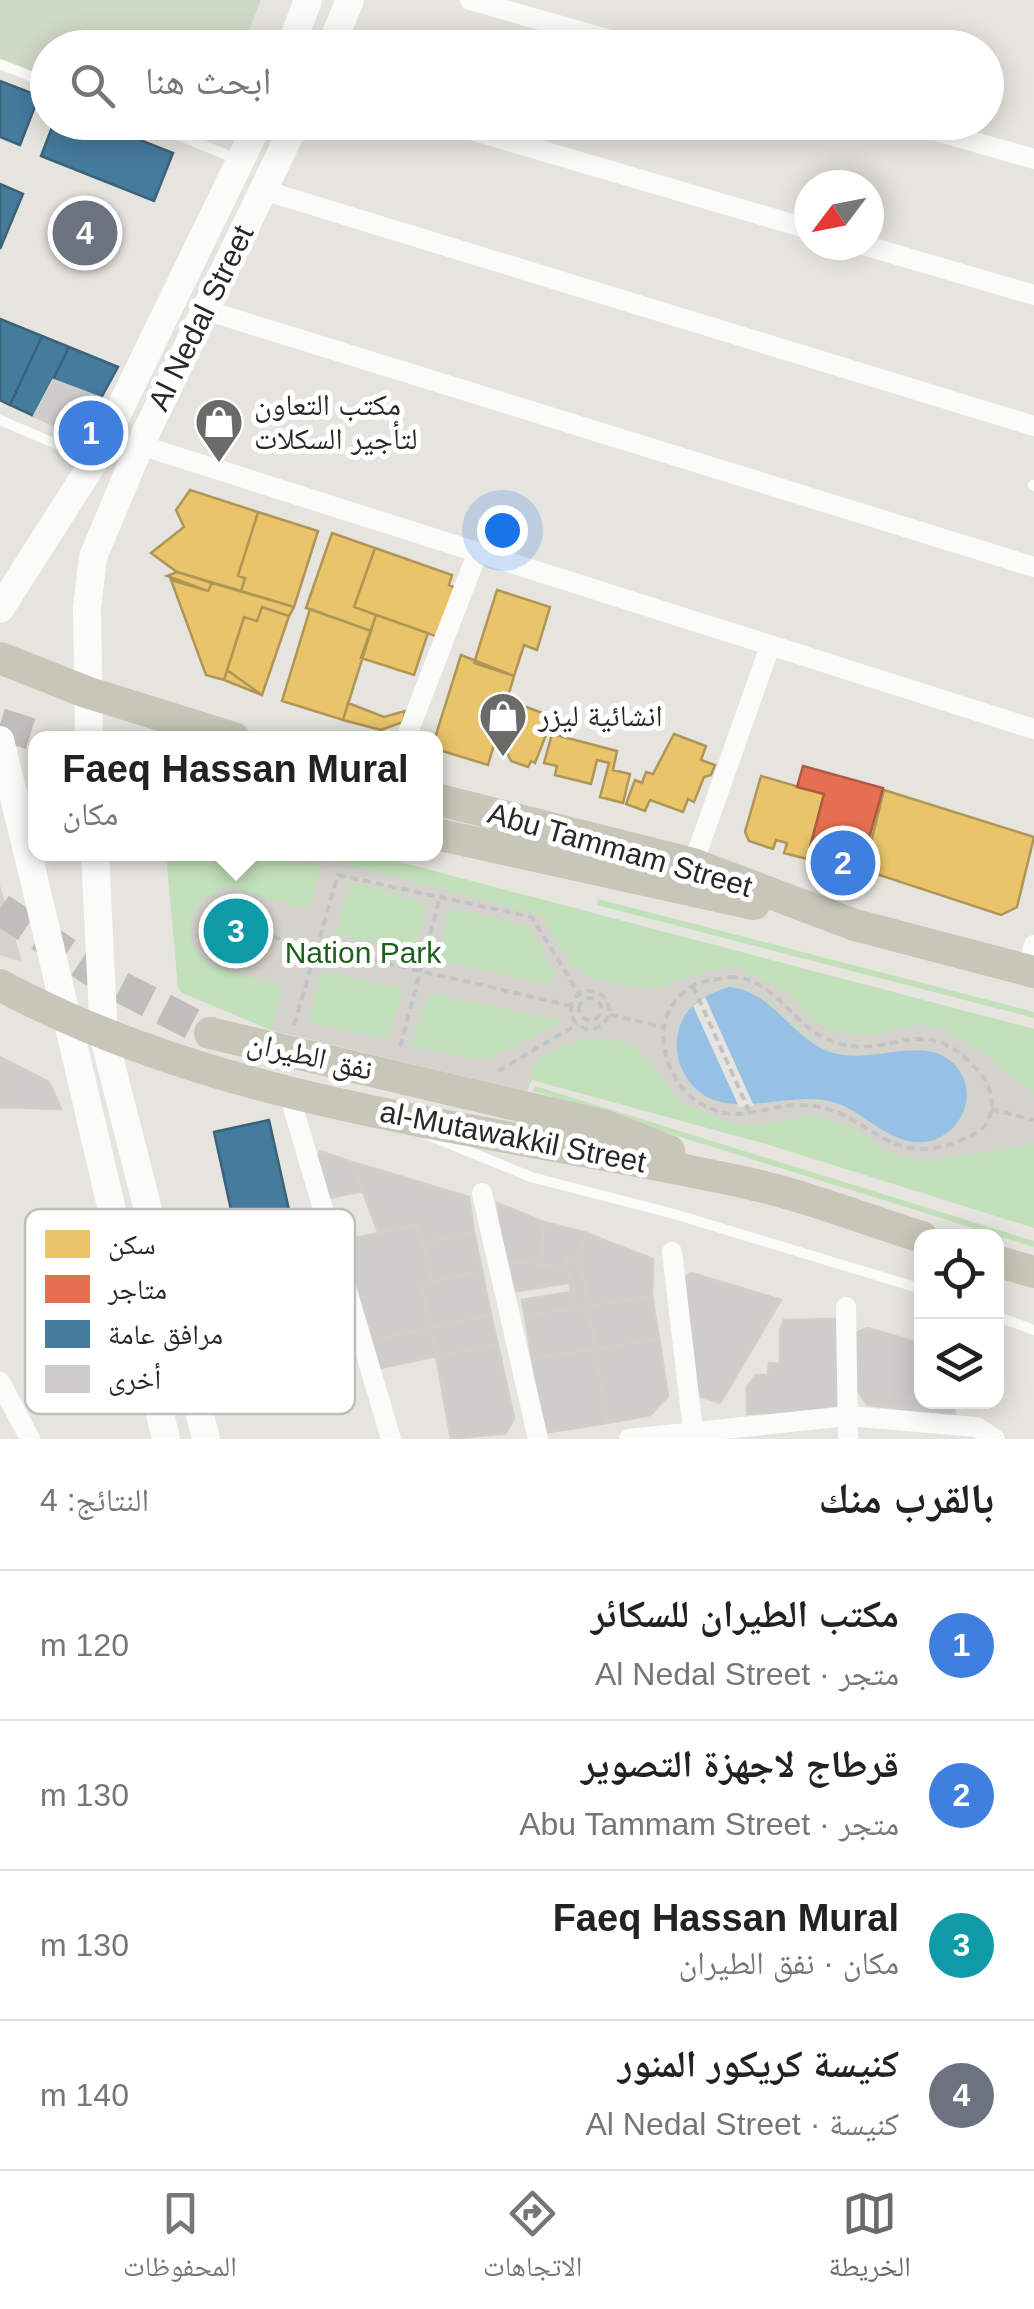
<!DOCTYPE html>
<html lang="ar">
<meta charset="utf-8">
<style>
:root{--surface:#fff;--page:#f6f6f6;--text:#222;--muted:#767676;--line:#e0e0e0;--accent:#6a6a68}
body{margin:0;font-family:Arial,"Noto Naskh Arabic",sans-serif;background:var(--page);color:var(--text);direction:rtl}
.controls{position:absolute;right:30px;bottom:30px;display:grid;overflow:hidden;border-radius:20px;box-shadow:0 5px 25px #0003}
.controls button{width:90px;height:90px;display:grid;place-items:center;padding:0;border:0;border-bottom:2px solid var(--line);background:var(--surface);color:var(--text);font:50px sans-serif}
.compass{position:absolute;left:794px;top:170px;width:90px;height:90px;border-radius:50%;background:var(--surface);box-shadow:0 5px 25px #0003;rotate:238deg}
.you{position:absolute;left:502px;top:530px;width:35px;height:35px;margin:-25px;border:8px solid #fff;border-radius:50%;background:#1a73e8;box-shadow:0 0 0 15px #1a73e833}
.badge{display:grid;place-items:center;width:65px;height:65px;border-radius:50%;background:var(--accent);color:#fff;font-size:32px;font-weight:700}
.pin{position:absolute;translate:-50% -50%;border:5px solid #fff;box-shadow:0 2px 10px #0006}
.popup{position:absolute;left:28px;top:731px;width:415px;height:130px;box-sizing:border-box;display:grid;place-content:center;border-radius:20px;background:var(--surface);filter:drop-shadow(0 2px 8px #0005);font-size:32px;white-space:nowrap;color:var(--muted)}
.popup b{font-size:38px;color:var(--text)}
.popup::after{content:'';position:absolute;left:50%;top:100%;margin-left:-20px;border:20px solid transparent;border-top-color:var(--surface)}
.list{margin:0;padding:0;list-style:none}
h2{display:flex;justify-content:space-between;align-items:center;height:130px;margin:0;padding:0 40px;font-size:42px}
h2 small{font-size:32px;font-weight:400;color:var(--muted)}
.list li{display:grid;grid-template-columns:65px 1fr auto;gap:30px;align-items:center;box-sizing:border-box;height:150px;padding:0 40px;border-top:2px solid var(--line)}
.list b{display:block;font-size:38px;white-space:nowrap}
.list p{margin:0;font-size:32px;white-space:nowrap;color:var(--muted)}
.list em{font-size:32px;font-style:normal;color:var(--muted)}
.icon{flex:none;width:55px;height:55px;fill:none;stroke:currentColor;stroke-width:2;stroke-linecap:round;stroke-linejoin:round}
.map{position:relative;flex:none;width:1034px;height:1439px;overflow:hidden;direction:ltr}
.search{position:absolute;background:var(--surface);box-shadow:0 5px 25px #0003;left:30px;right:30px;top:30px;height:110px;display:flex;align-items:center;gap:25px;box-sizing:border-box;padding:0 35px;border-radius:55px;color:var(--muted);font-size:38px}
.sheet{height:730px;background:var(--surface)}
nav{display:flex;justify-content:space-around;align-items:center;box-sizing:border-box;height:140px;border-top:2px solid var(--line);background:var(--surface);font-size:28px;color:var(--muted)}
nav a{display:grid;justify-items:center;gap:5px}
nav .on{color:var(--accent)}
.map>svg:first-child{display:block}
.green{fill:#c2e0b9}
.cemetery{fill:#cfdac6}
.plaza{fill:#d4d2cc;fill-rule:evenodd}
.water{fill:#96c1e4}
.pier{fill:#e6e4de}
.homes{fill:#e9c46a;stroke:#af9556;stroke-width:2.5}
.shops{fill:#e76f51;stroke:#ae5a45;stroke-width:2.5}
.public{fill:#457b9d;stroke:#3c627a;stroke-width:2.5}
.building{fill:#cfcdc9;stroke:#d1cfca;stroke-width:2.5}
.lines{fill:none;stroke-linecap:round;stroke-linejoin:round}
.primary-tunnel{stroke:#c0beba;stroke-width:32;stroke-dasharray:32 16;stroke-linecap:butt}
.path{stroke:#c4c3c3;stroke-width:4;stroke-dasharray:8 5;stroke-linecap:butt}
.lane{stroke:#fbfbfa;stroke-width:10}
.street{stroke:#fbfbfa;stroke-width:20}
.secondary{stroke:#fbfbfa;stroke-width:28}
.primary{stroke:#c7c6b8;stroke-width:32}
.labels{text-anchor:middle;stroke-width:10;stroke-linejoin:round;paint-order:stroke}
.street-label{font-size:30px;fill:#282828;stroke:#fff}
.poi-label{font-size:30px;fill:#282828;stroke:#fff;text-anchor:start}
.park-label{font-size:30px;fill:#1f5f1e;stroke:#fff}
.key{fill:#fff;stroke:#bebebe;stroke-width:2.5}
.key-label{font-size:28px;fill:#282828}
</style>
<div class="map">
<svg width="1034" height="1439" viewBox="0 0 1034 1439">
<rect width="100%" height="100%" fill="#e6e4de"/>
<path class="green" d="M166,854h203l665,175v199l-268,-84 -234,-64 -5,11 -256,-61 -89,-37 -4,-6z
M598,899l436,113v6l-437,-113z
M535,1086l499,155v6l-501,-156z"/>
<path class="cemetery" d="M0,0h261l-19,47 -194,1 -1,40 -47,-19z
M136,123h76l-10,25z"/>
<path class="plaza" d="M324,858l218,58 30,50 24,14 58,9 54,-19 30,-2 50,24 26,29 20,11 44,3 38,-11 29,6 47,29 42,36v49l-111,18 -32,-8 -40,-27 -37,-12 -58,11 -29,-5 -45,-18 -46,-56 -21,-7 -33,-1 -40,17 -9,8 -6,27 -256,-61 12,-42 -78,-25 -14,-21 -1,-21 11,-21 25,-13 82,22zM351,882l75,22 -12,47 -79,-16zM209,904l45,13 -10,35 -45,-14zM454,909l74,17 28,47 -2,6 -9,5 -106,-25 9,-46zM325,972l79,16 -17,51 -79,-17 12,-48zM741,988l29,16 44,40 18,9 51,4 22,-6 60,60 -5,9 -18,17 -25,6 -81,-42 -38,-3zM430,993l127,26 3,5 -76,36 -70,-13 -3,-5z
M0,885l22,77 -22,-7z"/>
<path class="water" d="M729,987c44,4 62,51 101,65 41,14 94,-19 124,12 31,32 1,83 -40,78 -25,-3 -47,-24 -68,-35 -53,-28 -132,32 -165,-40 -7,-16 -5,-37 4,-52 10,-15 27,-23 44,-28z"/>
<path class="pier" d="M705,997l49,109 -15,1 -46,-101z"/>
<path class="homes" d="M190,490l68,22 -20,64 7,2 -4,13 -64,-19 -26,-19 33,-26 -8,-17z
M258,512l60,19 -24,76 -53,-16 4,-13 -7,-2z
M332,533l43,15 -21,59 22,8 -5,16 -65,-23z
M375,548l77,27 -3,10 9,4 -17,49 -87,-31z
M177,572l35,11 -4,8 -41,-15z
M171,580l37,11 4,-8 82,24 -5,9 -27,-9 -5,14 -13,-4 -20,63 -18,-5z
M497,590l53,17 -13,43 -13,-5 -10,31 -40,-13z
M262,607l27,9 -27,79 -35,-25 17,-53 13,4z
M310,609l61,22 -28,89 -61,-19z
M376,615l52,18 -14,42 -53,-17z
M461,655l53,21 -26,89 -52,-16 -1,-11z
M227,670l35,25 -38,-15z
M348,703l36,14 21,-6 -2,11 -22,8 -38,-10z
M521,705l32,12 -18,46 -4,-2 -3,6 -17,-6 -6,-13z
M552,734l65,17 -4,19 17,4 -7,29 -23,-6 9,-34 -12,-3 -6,24 -36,-9 2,-9 -13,-3z
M674,734l32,12 -5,14 14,5 -4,10 -7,2 -10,25 -6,-3 -5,13 -33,-12 -5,11 -19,-7 9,-24 7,3 4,-11 7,2z
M761,776l63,18 -17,65 -23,-6 3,-10 -11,-3 -3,9 -24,-8 -4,-9z
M884,790l150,47 -17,70 -16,8 -137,-45z"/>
<path class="shops" d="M803,766l80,22 -24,86 -52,-15 17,-65 -27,-7z"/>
<path class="public" d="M0,81l39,15 -19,49 -20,-8z
M54,122h40l79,31 -19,48 -113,-45z
M0,184l23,10 -23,55z
M0,319l42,17 -32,69 -10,-5z
M42,336l27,11 -35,69 -24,-11z
M69,347l49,20 -17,31 -48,-18z
M269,1120l60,270 -56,12 -59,-270z"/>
<path class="building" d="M53,380l48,18 -17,32 -8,3 -13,-3 -29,-14z
M279,854h36l-4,12z
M0,1057l49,25 12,27 -61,-2z
M320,1151l32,11 11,29 -34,7 -12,-40z
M352,1162l117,35 5,35 -52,11 -4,-18 -40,7z
M497,1203l47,19 -3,43 -34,-4z
M544,1222l42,11 -6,24 -14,2 1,9 -26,-3z
M418,1225l14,57 -11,2 9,44 -59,13 -30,-100z
M474,1232l8,39 -50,11 -10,-39z
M586,1233l67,26 -1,37 -64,10 -8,-49z
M580,1257l8,49 -15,2 -7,-49z
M507,1261l60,7 2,15 -53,8z
M482,1271l9,44 -61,13 -9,-44z
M691,1273l90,27 -61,103 -26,-9 -10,-115z
M571,1292l2,16 -48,8 -3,-16z
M652,1296l7,43 -64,10 -7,-43z
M588,1306l7,43 -63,10 -7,-43z
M491,1315l7,30 -62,11 -6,-28z
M835,1319l2,90 -90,5v-27l9,-12h12l1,-12 11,1v-34l4,-10z
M430,1328l6,28 -60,13 -5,-28z
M867,1328l55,16v58h46l-1,6 -13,-1 1,8 -87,-10 -10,-14 -2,-58z
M659,1339l9,57 -18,19 -43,8 -12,-74z
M498,1345l16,73 -8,15 -55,6 -15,-83z
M595,1349l12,74 -64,10 -11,-74z"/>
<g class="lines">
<path class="primary-tunnel" d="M0,724l44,14
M0,909l107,71 103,53"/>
<path class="path" d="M260,934l312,72
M730,977c46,1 61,48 99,63 65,26 90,-37 152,34 11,13 15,35 5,50 -6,9 -16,12 -25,16 -77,33 -93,-36 -163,-35 -36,1 -59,20 -95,0 -42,-23 -58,-92 -10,-119 10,-6 25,-7 37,-9z
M693,986l57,127
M571 1010a19 19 0 1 1 38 0a19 19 0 1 1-38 0Z
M579 1009a11 11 0 1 1 22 0a11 11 0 1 1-22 0Z
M610,1015l54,12
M294,1025l44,-150 194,42 47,77
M400,1047l40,-150
M498,1071l80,-47
M991,1109l43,11"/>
<path class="lane" d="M0,64l48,19
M146,122l91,37
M0,420l94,40
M1033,485l1,1
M428,1135l103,42 143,37 248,75
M996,1316l38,14"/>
<path class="street" d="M470,0l169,48
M444,122l365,107
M905,122l129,37
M263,190l771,236
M863,245l171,50
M205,310l829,257
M140,445l894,284
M406,738l71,-184
M693,864l77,-218
M1027,970l7,-25
M289,1094l102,345
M482,1193l56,246
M672,1252l22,187
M846,1307l2,132
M0,1382l30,57
M629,1439l219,-23 129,11 18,12"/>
<path class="secondary" d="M290,48l18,-48
M330,48l20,-48
M0,609l95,-149 164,-338
M89,738l-2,-130 6,-51 47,-112 156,-323
M0,740c58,233 110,466 166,699
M95,854l9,183 102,402"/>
<path class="primary" d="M0,658l86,34 148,46
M436,799l257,65 162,61 179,47
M436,834l318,70
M0,985c230,124 496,143 747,198 59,13 117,36 175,54
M210,1033l395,93 64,25
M996,1261l38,11"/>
</g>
<defs>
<g id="shop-pin" transform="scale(2.5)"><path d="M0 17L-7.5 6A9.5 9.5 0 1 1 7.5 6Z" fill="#6a6a68" stroke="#fff"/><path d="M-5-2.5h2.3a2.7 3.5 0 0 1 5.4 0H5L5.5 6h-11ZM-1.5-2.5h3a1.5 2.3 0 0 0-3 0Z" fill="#fff"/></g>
</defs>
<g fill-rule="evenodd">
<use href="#shop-pin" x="219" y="422"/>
<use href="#shop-pin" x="503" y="716"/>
</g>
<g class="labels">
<g class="street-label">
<text transform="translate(201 318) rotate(-64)" y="10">Al Nedal Street</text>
<text transform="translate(620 850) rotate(16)" y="10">Abu Tammam Street</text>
<text transform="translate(310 1056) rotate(13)" y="10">نفق الطيران</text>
<text transform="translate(513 1137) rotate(11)" y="10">al-Mutawakkil Street</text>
</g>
<g class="poi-label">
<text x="254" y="415">مكتب التعاون<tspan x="254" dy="34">لتأجير السكلات</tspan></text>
<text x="538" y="726">انشائية ليزر</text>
</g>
<g class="park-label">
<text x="363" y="963">Nation Park</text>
</g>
</g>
<rect x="25" y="1209" width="330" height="205" rx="15" class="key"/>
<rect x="45" y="1230" width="45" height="28" fill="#e9c46a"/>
<rect x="45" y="1275" width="45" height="28" fill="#e76f51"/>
<rect x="45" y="1320" width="45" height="28" fill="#457b9d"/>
<rect x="45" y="1365" width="45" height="28" fill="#cfcdc9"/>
<g class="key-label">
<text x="108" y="1254">سكن</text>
<text x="108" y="1299">متاجر</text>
<text x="108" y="1344">مرافق عامة</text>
<text x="108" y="1389">أخرى</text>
</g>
</svg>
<div class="controls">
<button><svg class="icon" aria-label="locate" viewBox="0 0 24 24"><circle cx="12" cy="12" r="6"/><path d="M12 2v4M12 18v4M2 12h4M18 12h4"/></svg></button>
<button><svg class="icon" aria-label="layers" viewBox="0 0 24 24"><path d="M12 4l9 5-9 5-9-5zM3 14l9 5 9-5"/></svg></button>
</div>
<svg class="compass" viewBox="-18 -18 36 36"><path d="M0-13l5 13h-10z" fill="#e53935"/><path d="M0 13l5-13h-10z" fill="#767676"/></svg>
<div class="you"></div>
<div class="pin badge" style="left:91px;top:433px;background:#3f7fe0">1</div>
<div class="pin badge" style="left:843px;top:863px;background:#3f7fe0">2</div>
<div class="pin badge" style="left:236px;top:931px;background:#0f9aa8">3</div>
<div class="popup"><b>Faeq Hassan Mural</b>مكان</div>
<div class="pin badge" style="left:85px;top:233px;background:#6b7280">4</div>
<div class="search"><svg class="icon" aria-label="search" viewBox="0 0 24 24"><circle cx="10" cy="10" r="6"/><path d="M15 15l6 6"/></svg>ابحث هنا</div>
</div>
<section class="sheet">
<h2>بالقرب منك<small>النتائج: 4</small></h2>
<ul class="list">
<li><span class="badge" style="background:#3f7fe0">1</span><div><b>مكتب الطيران للسكائر</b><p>متجر · Al Nedal Street</p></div><em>120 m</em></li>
<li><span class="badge" style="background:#3f7fe0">2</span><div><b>قرطاج لاجهزة التصوير</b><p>متجر · Abu Tammam Street</p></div><em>130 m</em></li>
<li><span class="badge" style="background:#0f9aa8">3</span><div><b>Faeq Hassan Mural</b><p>مكان · نفق الطيران</p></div><em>130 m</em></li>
<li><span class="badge" style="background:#6b7280">4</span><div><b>كنيسة كريكور المنور</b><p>كنيسة · Al Nedal Street</p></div><em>140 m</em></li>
</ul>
</section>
<nav>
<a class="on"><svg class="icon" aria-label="map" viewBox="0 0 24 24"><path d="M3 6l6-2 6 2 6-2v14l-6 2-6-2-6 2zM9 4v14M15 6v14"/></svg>الخريطة</a>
<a><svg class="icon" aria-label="directions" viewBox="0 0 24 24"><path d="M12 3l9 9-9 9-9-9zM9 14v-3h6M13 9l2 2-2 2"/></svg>الاتجاهات</a>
<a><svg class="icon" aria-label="saved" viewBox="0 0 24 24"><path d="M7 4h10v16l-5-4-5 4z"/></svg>المحفوظات</a>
</nav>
